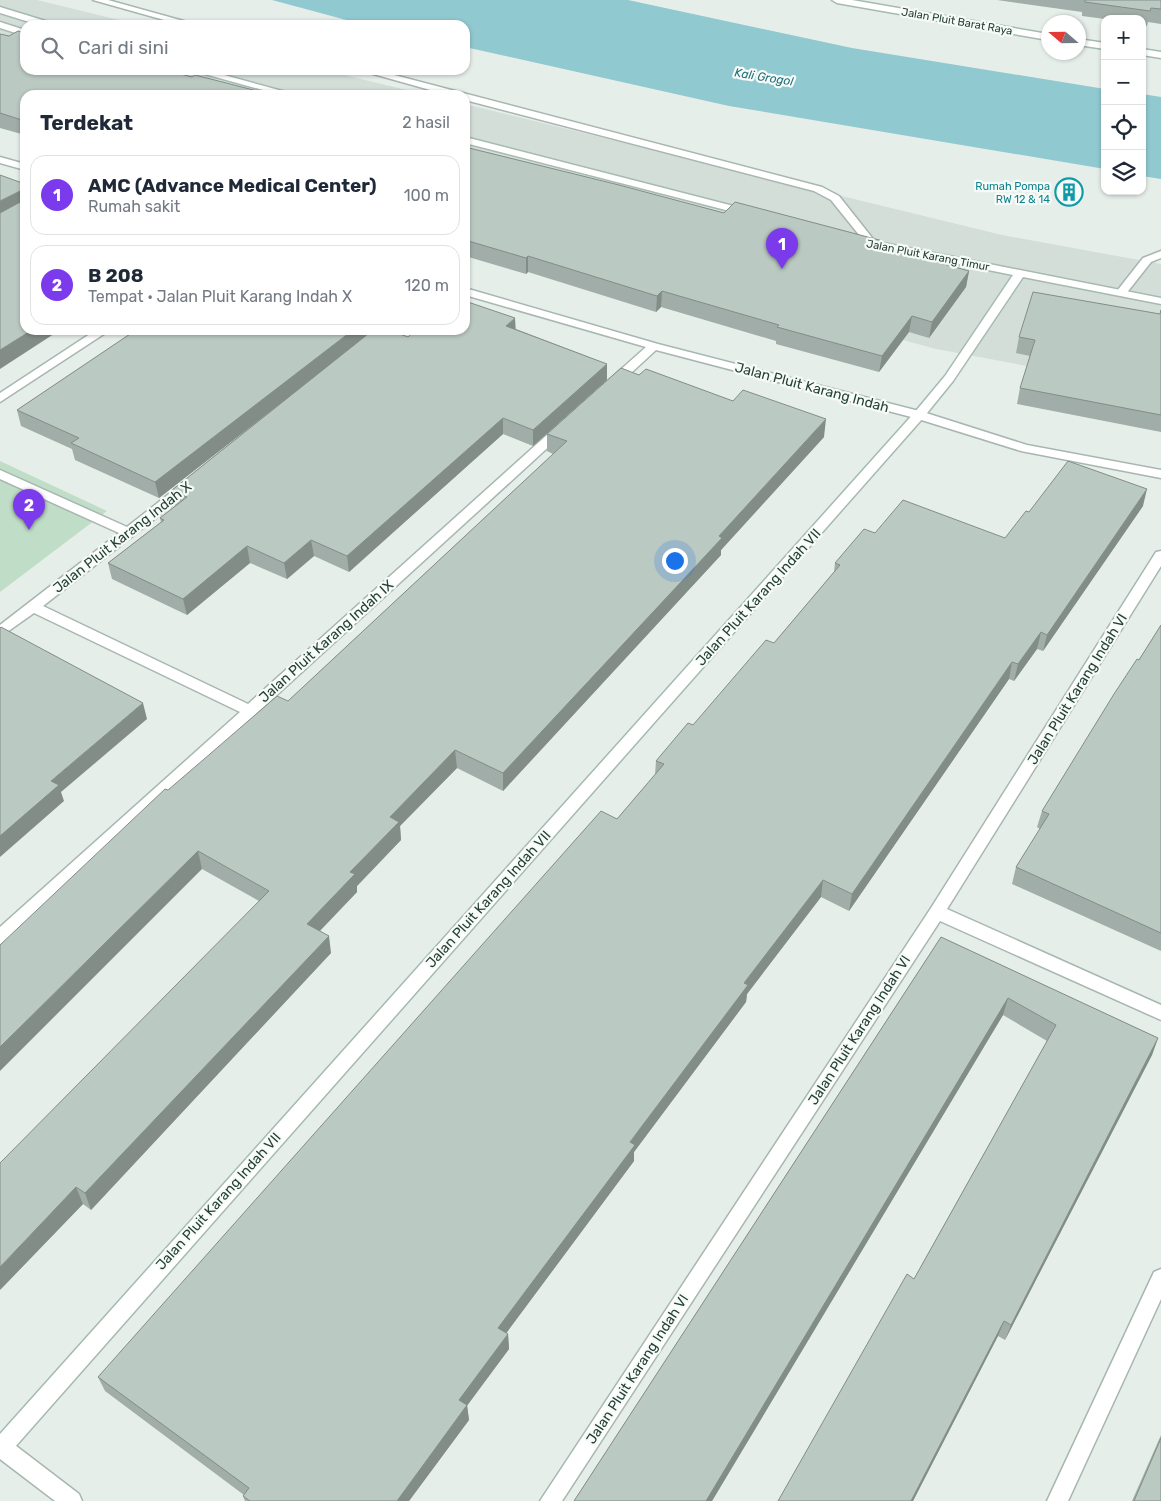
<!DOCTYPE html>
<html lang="id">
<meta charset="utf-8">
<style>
:root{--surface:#fff;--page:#f2f2f3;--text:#1f2937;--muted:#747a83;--line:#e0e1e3;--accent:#7c3aed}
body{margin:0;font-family:Rubik,sans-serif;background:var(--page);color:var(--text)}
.controls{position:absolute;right:15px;top:15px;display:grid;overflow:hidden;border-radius:10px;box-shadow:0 1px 4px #0004}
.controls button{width:45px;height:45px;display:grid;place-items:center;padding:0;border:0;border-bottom:1px solid var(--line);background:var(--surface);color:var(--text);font:25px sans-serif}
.compass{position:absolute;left:1041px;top:15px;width:45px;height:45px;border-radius:50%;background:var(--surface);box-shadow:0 1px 4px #0004;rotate:290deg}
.you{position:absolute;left:674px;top:560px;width:18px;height:18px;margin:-12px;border:4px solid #fff;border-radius:50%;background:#1a73e8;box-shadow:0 0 0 8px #1a73e833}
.badge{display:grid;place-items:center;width:32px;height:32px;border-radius:50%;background:var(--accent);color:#fff;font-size:16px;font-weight:700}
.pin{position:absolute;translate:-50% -41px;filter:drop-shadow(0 1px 2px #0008)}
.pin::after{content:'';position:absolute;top:26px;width:18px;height:15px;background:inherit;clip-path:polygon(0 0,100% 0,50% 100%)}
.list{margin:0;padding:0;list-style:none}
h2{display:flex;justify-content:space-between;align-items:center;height:65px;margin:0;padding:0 20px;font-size:21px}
h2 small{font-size:16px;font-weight:400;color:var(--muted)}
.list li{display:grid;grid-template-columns:32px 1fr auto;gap:15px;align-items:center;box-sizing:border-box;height:80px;margin:0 10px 10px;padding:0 10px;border:1px solid var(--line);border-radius:15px}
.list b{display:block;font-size:19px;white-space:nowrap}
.list p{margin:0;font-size:16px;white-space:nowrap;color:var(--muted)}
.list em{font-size:16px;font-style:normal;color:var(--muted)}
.icon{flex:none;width:28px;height:28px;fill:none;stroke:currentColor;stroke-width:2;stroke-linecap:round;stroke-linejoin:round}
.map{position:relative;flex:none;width:1161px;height:1501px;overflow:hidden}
.search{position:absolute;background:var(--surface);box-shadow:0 1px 4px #0004;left:20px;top:20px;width:450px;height:55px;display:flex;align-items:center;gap:12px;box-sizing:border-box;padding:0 18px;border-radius:15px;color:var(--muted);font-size:19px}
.panel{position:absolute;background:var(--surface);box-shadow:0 1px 4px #0004;left:20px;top:90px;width:450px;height:245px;border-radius:15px}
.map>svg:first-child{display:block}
.built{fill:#d4ded9}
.green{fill:#c0dec7}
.water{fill:#91c9d0}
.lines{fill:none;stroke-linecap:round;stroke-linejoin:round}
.lane-casing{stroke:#a8b6b1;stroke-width:3}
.street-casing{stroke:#a8b6b1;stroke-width:3}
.secondary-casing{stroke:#a5bab1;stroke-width:3}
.lane{fill:#fff;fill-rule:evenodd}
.street{fill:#fff;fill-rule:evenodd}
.secondary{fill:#fff;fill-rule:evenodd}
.wall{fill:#a1ada8}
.shaded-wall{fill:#838d88}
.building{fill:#bbc9c3;stroke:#838d88}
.labels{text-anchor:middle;stroke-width:4.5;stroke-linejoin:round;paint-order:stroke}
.far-street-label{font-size:11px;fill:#254038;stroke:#f7fbf8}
.far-culture-label{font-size:11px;fill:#0d838f;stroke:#f7fbf8;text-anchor:end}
.far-water-label{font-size:12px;font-style:italic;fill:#216f7a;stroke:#f7fbf8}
.street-label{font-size:14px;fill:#254038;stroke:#f7fbf8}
</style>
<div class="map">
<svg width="1161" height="1501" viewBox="0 0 1161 1501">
<rect width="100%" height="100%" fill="#e6eeea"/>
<path class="built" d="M0,0h37l103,25h-115v45h299l103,25 -427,-1z
M465,104l537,131 159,29v127l-225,-42 -471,-128z"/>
<path class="green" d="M0,461l107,50 -107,81z"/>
<path class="water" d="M272,0h356l224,48 253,41v80l-376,-63 -264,-59v-22h-100z
M1142,94l19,3v82l-19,-3z"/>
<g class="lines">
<g class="lane-casing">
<path id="lane" d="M93,0h15l90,25h-16z
M359,70h16l447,117 17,9 38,48 -1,2h-8l-37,-46 -17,-9 -349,-91v-5h-17z
M1161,251v7l-10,4 -26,33h-8v-4l26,-33z"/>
</g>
<g class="street-casing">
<path id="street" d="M0,157l25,7v6l-25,-7z
M465,288l193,56 265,68 104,33 134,25v8l-140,-27 -106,-33 -259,-68 -39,36h-8l-2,-3 2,-3 37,-33 -181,-52z
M96,330h14l-110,72v-9z
M562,424l6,4 -2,3 -560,511 -6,2v-17l240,-215 -206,-99 -34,24v-12l119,-92 -119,-54v-9l127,57 56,-44h10l1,3 -1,3 -150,117 205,98 310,-279z
M1161,551v15l-214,343 214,96v15l-221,-99 -378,580h-22l391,-593 225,-356z
M1161,1269v30l-93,202h-21l107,-229z
M0,1436l7,3 72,55 3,7h-27l-55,-42z"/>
</g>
<g class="secondary-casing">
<path id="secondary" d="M832,0h20l196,34v6l-211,-37z
M0,7l52,16 2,2h-15l-39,-12z
M0,22l25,8v6l-25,-8z
M1078,39l27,4v6l-27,-4z
M1142,49l19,3v6l-19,-3z
M190,70h16l91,25h-16z
M465,137l288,74 1,2 -5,3 -284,-73z
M863,239l298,59v6l-138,-27 -70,104 -30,37 -916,1038 -7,3v-25l915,-1022 30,-36 68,-101 -154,-31 -1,-2z"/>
</g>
<use href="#lane" class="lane"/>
<use href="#street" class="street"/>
<use href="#secondary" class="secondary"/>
</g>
<path class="wall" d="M997,0h164v24l-13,-2 -1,4 -5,-1v-6h-37l-23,-3v-4z
M0,34l9,2 264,59h-248v40l-25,-7z
M465,147l259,66 159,28 -1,6 87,24 -3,16 -37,51 -20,-6 -30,40 -103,-28v-3l-115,-34 -5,5 -128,-40 -2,2 -61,-18z
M1161,309v123l-144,-28 3,-16 10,-32 -14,-3 3,-16 141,-23z
M516,329l91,35v16l-74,66 -30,-12 -154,138 -35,-16 -27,23 -37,-16 -63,52 -75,-36 -4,-16 53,-41 -1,-4 15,-12 -3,-16 97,-78 -110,86 -84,-38 -3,-11 -51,-23 -4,-16 119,-80h230l1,5 41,2z
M639,375l185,62 -103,113v5l-218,236 -46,-23 -57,58 1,14 -44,46v6l-37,39 11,22 -240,257 -8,-6 -83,86 259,-389 -57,-32 -34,-79 120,-89 265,-247 -6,-3v-17z
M1143,506l-100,145 -6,-2 -23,32 -5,-2 -160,232 -28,-14 -74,97 -1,8 -112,150v9l-128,172 2,1 1,15 -42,56 2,15 -60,81h-164l-2,-5 1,-1 -139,-104 -7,-14 519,-558 38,-44 1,-14 37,-36 81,-82 60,-71 1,-9 40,-30 130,5 24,-26z
M1161,625v326l-149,-67 4,-17 24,-38 -3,-2 5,-16z
M941,937l217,101 -6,17 -147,285 -7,-4 -85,165h-135l136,-222 133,-238 -44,-26 -291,486h-138z
M1161,1435v66h-29z"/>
<path class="shaded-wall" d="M22,190l3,14 -25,14v-17z
M528,256v16l-2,2v-16z
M969,271l-3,16 -37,51 3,-16z
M662,291l-1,16 -5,5 1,-16z
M912,316l-3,16 -30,40 3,-16z
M515,318l1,16 -10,-8z
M32,330h28l-60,39v-19z
M353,330h13l1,6 -208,162 -4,-16z
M607,364v16l-74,66v-16z
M503,418v16l-154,138 -2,-16z
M826,419l-2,18 -103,113v5l-218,236v-18z
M1147,489l-4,17 -100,145 4,-16z
M311,540l3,16 -27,23 -3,-16z
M247,546l3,17 -63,52 -4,-16z
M1041,632l-4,17 -23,32 4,-17z
M1012,662l-3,17 -160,232 3,-17z
M143,703l4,16 -86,73 3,9 -64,56v-21l51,-55z
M455,750l2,18 -57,58 1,14 -44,46v6l-47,49 -3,-17 43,-52 40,-55z
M198,851l4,18 -202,202v-24z
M823,880l-2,17 -74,97 -1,8 -112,150v9l-135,182 -1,-15 246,-345z
M329,936l2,17 -240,257 -6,-17z
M1008,998l-5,17 -291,486h-6z
M1158,1038l-6,17 -147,285 6,-15z
M76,1187l7,17 -83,86v-23z
M1004,1321l-6,15 -85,165h-2z
M508,1334l1,15 -48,65 -2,-14z
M467,1405l2,15 -60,81h-12z"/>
<path class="building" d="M1085,0h76v9l-10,-1 -1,3 -65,-9z
M18,31l7,2v37h141l26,7 3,-2 78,20h-248v26l-25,-8v-79l9,2z
M465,147l154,38 105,28 11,-11 148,39 -4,5 90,25 -37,51 -20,-6 -30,40 -105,-29 2,-2 -117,-34 -5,5 -129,-40 -2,2 -61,-18z
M0,175l25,9v146h7l-32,20v-137l22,-12v-11l-22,11z
M1033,292l127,22 1,-4v105l-141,-27 15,-48 -16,-3z
M465,301l50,17 -9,8 101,38 -74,66 -30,-12 -156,138 -36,-16 -27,23 -37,-17 -64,53 -75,-36 56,-43 -4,-2 27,-21 -15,-7 201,-160h16l19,7 8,-7h49z
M136,330h217l-198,152 -84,-39 8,-5 -62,-28z
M621,368l18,7 7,-6 87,32 10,-11 83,29 -107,117 3,2 -219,235 -48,-23 -65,67 9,5 -49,50 5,2 -48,50 22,12 -244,257 -9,-6 -76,80v-104l269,-272 -71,-40 -198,196v-102l165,-156 3,1 35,-30 74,-64 11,5 279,-260 -20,-7z
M1068,461l79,28 -100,146 -6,-3 -23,32 -6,-2 -160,232 -29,-14 -79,103 4,2 -118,157 5,3 -137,183 10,6 -49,66 8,5 -70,96h-147l-7,-5 6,-8 -151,-111 503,-566 16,8 47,-55 -8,-3 32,-38 5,2 73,-85 8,3 66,-78 -5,-2 29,-34 11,4 28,-33 102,38 21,-27 3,1z
M1161,625v308l-145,-66 33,-53 -7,-3 72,-117 23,-35 2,1z
M1,627l142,76 -92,78 8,4 -59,51v-208z
M941,937l217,101 -147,287 -7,-4 -93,180h-133l129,-227 7,5 142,-254 -48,-27 -302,503h-132z
M1161,1438v63h-27z"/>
<defs>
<g id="building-ring" transform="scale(1.4375)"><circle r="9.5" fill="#f7fbf8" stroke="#0f9aa8" stroke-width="1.5"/><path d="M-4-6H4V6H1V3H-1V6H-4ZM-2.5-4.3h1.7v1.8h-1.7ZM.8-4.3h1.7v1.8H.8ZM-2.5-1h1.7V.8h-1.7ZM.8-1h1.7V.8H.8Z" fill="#0f9aa8"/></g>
</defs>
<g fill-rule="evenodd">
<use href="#building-ring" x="1069" y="192"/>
</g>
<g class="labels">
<g class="far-street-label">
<text transform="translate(957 21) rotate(10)" y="4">Jalan Pluit Barat Raya</text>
<text transform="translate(928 255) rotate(11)" y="4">Jalan Pluit Karang Timur</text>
</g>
<g class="far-culture-label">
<text x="1050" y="190">Rumah Pompa<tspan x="1050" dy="13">RW 12 &amp; 14</tspan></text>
</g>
<g class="far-water-label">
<text transform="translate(764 77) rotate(9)" y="4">Kali Grogol</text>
</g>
<g class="street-label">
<text transform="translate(812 387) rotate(15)" y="5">Jalan Pluit Karang Indah</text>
<text transform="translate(122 537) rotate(-38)" y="5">Jalan Pluit Karang Indah X</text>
<text transform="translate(758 597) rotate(-48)" y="5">Jalan Pluit Karang Indah VII</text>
<text transform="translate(326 641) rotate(-42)" y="5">Jalan Pluit Karang Indah IX</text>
<text transform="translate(1077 689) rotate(-58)" y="5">Jalan Pluit Karang Indah VI</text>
<text transform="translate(488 899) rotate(-48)" y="5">Jalan Pluit Karang Indah VII</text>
<text transform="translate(859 1030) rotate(-57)" y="5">Jalan Pluit Karang Indah VI</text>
<text transform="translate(218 1201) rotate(-48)" y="5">Jalan Pluit Karang Indah VII</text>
<text transform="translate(637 1369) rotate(-57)" y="5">Jalan Pluit Karang Indah VI</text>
</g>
</g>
</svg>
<div class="controls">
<button>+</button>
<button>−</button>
<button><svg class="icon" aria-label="locate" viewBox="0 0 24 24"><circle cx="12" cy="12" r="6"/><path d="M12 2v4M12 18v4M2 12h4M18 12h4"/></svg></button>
<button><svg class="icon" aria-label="layers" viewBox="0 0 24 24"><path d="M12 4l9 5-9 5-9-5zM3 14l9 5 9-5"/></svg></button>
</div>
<svg class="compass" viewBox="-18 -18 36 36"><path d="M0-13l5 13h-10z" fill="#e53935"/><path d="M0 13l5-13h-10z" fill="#747a83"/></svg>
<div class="you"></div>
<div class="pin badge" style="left:782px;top:269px">1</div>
<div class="pin badge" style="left:29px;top:530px">2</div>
<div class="search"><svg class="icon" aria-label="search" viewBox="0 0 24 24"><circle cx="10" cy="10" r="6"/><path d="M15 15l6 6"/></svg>Cari di sini</div>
<section class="panel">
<h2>Terdekat<small>2 hasil</small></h2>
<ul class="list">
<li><span class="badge">1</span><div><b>AMC (Advance Medical Center)</b><p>Rumah sakit</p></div><em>100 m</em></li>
<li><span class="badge">2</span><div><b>B 208</b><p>Tempat · Jalan Pluit Karang Indah X</p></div><em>120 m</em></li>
</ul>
</section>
</div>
